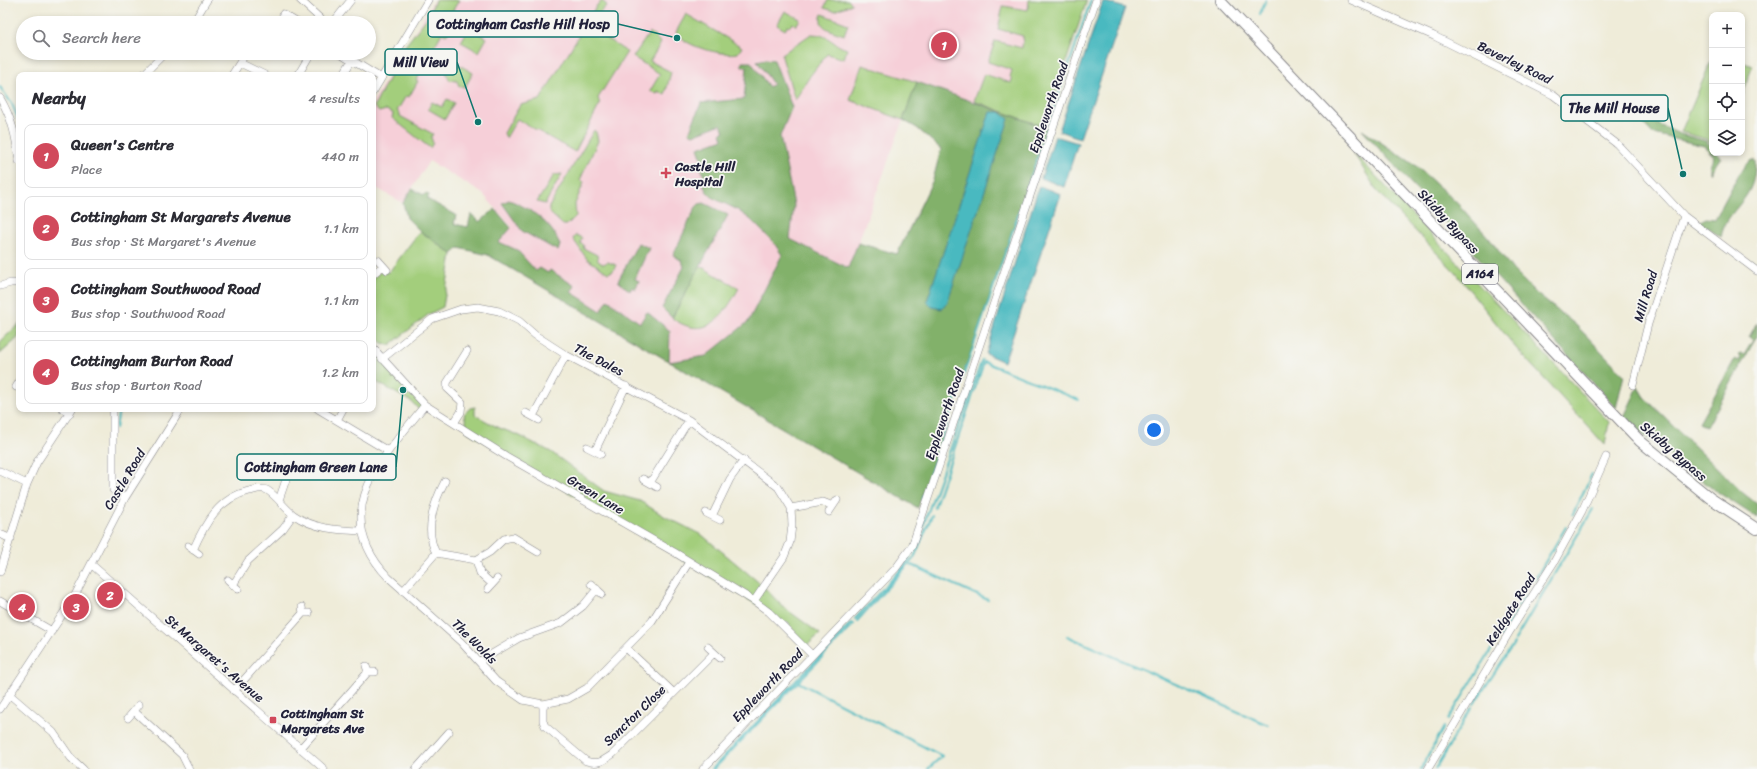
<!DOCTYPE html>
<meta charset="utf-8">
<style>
:root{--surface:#fff;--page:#f7f7f7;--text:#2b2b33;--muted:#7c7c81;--line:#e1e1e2;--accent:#d1495b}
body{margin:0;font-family:Sriracha,sans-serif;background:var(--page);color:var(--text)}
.controls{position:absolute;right:12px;top:12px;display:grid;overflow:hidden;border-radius:8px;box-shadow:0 2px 6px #0003}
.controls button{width:36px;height:36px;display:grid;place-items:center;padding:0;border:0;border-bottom:1px solid var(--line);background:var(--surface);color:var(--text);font:20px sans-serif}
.you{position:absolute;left:1154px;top:430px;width:14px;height:14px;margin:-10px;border:3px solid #fff;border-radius:50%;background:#1a73e8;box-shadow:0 0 0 6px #1a73e833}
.badge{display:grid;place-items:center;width:26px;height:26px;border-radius:50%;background:var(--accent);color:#fff;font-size:13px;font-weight:700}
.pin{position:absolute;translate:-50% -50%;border:2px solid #fff;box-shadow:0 1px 4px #0006}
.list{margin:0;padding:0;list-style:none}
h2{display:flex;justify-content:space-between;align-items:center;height:52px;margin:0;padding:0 16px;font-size:17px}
h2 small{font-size:13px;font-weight:400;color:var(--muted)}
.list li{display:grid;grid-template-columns:26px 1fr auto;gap:12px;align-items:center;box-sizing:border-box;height:64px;margin:0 8px 8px;padding:0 8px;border:1px solid var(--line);border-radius:8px}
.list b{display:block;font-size:15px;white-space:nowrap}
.list p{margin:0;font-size:13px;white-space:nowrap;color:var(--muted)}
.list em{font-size:13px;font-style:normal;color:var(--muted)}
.icon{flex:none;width:22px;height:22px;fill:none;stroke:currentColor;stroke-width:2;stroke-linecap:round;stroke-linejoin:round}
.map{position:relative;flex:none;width:1757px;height:769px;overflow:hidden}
.search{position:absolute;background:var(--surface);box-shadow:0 2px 6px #0003;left:16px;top:16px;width:360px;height:44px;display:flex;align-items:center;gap:10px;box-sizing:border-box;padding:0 14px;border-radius:22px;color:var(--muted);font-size:15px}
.panel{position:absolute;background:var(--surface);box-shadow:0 2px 6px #0003;left:16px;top:72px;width:360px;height:340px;border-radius:8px}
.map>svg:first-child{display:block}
.built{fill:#f6cfd8}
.green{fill:#a3ce7b;stroke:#62785b}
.forest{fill:#82b16b;stroke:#526a53}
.water{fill:#4ab9c0;stroke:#366e7e}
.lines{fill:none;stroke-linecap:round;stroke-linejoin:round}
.stream{stroke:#4ab9c0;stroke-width:2}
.minor-casing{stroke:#88878a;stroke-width:8}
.highway-casing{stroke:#88878a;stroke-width:12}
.minor{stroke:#fff;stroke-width:7}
.highway{stroke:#fff;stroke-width:10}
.poi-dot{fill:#d1495b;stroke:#f6f6f2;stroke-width:1.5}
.labels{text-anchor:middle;stroke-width:3.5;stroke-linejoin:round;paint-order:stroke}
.shield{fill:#f6f6f2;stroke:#626272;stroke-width:1}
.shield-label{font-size:12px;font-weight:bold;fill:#22223b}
.street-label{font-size:13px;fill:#22223b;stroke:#f6f6f2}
.poi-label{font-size:13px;font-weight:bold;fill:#22223b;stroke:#f6f6f2;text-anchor:start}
.leader{fill:none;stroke:#0f766e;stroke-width:1.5}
.callout-dot{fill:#0f766e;stroke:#f6f6f2;stroke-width:1.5}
.callout{fill:#f6f6f2;stroke:#0f766e;stroke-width:1.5}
.callout-label{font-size:14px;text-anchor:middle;font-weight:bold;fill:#22223b}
</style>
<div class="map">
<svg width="1757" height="769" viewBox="0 0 1757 769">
<rect width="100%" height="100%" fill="#f6f6f2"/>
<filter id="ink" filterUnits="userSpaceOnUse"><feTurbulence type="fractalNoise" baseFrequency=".025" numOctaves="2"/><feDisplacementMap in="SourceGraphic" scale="8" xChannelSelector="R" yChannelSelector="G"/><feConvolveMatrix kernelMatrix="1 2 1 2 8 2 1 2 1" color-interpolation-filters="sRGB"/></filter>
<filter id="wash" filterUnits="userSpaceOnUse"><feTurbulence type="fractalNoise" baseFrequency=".012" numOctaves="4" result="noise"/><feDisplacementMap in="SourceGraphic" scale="16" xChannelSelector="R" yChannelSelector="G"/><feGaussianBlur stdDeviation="0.9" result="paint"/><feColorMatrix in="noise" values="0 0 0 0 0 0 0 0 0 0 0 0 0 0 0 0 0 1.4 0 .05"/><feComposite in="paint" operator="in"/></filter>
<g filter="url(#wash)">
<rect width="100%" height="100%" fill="#efecd9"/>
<path class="built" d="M434,0h653l-43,127 -127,-45 -68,186 -59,-29 -42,83 -42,34 -37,6 -181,-107 24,-28 -29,-33 -54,-33 -26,42 -30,-17v-85z"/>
<path class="green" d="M435,0h24l-9,15 6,3 -10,17 -4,-2 -8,14 3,2 -11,19 -2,-1 -8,13 2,1 -9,16 -3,-1 -9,15 3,2v3l33,18 -2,3 2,6 -3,5 -38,-30 1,-5 -7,-3 -7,2 -5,-5 31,-61 24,-31z
M828,0h20l4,4 -18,7 -10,-3z
M1029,0h58l-43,127 -70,-26 10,-27 27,9 1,-4 -2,-2 2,-7 -24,-8 7,-21 27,7 1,-12 -25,-7 5,-23 25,4z
M602,1l5,4 -15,16 12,16 23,15 -29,46 2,6 -25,48 -58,-33 -11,19 -2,-5 16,-28 20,-5 57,-95z
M785,11l15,8 -4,7 -3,-3 -4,4 -2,-1 -2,4 -8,-5z
M686,14l56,33 -4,6c-15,3 -54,-6 -62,-21z
M822,14l26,10 -4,11c-11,-4 -28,-7 -22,-21z
M469,28l18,10 -8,14 -18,-10z
M650,32l11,11 -11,18 21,11 -6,23 -7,-4 -1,3 -7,-3 10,-17 -27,-17z
M811,34c19,0 21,11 36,15l-3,10 -17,-5 -17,22 -15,24 -13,-43v-3z
M1712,59v86l-6,-6 -25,-7z
M1742,62l10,4 -10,32z
M452,63h4l17,10 -8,14 -6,-1 -2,-5 -8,-1 -3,-8z
M862,65l55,17 -14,38 -53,-20z
M447,99l7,4 -9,16 -17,-10 4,-7 10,5z
M594,130l2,2 2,9 -18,39 4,2 -9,22 1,12 -9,9h-4l-14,-13v-5z
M1353,152l256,270 -4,23 -89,-97 -60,-75 -79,-82z
M562,174l-17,30 -8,-2 17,-27z
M420,231l32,23 -9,53 -14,7 -39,31 -8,-2 -9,-9v-56l7,-6h9z
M576,235l6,3 -2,5 4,2 -1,3 14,7 1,6 5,3 5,-2 8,3 -3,6 -5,2 -21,-14 -14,-20z
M700,266l39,22c-16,29 -33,54 -67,30z
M19,324v13l-19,17v-12z
M373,348l52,57 -5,6 -8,-9 -39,-22z
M475,407v8l22,12 23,9 31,16 53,39 36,10 24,15 38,19 61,51 19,20 38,28 -16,14 -35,-36 -301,-180 -4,-18 6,-6z"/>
<path class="forest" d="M766,59l8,1 18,47 -12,29 14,69 -4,34 58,29 10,-25 39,11 36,-74 8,-31 -24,-21 -14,-8 14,-38 130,46 -129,380 -430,-253 -29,-7 -7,6 -32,-23 -13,-13 -4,-15 9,-14 12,6 2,-2 3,2 -2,4 29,16 -2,9 14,3 3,-13 9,8 15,-13 16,19 -12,14 18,8 19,21 4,-3 8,5 2,-3 25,16 -4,6 30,19 7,-11 32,23 7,-11 23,19 -1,31 37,-6 42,-34 34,-67 -8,-12 -24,-24 -14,-10 -23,-11 -6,-6 -3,-6v-10l-5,-12 4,-2 -5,-14 25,-9 -2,-6 3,-1 -3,-8 -28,11 -4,-2 12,-30 43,-4 3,-32h-5v-5h9l18,25 4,-3 -16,-23z
M1643,118l37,16 26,7 6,6v6h5l4,4 -11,16v-8l4,-9 -10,-10 -51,-12 -11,-12z
M1362,130l53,35 43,39 31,34 24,32 25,25 38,30 48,50 -8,33z
M1751,160l4,1c2,41 -28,45 -34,76l-22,-15 7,-4 9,1 24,-45z
M509,200c21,8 43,23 51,45l-2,6 -36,-20 -20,-28z
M704,203l24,12 -56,103 -10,-10 22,-41 -2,-6 -9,-6 23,-48 3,-3z
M638,243l11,5 -14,31 4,2 -4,8 -3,-2 -2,4 -12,-10z
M1757,323v13l-50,91 -8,-4 36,-64 4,2 2,-4 -3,-2 2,-2 4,2 9,-15 -4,-3z
M1638,387l6,10 99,96 14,11v14l-44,-29 -90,-70z"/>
<path class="water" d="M1103,1l22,7 -45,130 -21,-7z
M990,112h10l9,7 -62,184 -5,6 -10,-2 -5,-6z
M1055,136l23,7 -14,44 -23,-9z
M1039,186l22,8 -57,168 -18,-8z"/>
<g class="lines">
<path class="stream" d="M1260,14l6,-14
M0,87l12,17 7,17
M116,428l3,-19
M928,480l163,-480
M922,499l7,-20
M934,508l50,-146 95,38
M1573,514l19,-40
M912,565l76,35
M1534,581l32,-54
M1518,607l7,-12
M855,619l49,-53 13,-23 65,-183
M857,621l57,-63 18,-43
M1067,636l201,89
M1500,637l16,-26
M1515,640l78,-131
M798,682l144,74 -14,13
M1474,704l40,-61
M1448,720l48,-78
M739,743l115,-119
M712,769l139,-146
M714,769l23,-24
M1421,769l23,-42
M1435,769l37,-62"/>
</g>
</g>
<g filter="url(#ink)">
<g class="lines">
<g class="minor-casing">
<path id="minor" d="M300,0l25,23
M1351,0l83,36 119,59 64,49 67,72 73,55
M283,14l15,9
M193,23l14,-23
M333,23l18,-23
M369,35v-1
M340,53l41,25
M240,63l25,12
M143,75l22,-22
M232,75l14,-22
M298,75l13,-22
M343,75l13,-22
M373,92l55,-92
M0,98c12,20 16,39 19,63
M378,260l9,10
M373,274l10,-8
M0,286l11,-3h8
M373,348l52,57 81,51 168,96 80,49 15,11 43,43
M382,359l50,-40 29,-10 17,-2 21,4 20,10 16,14 31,20 123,65 89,67 13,21 1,17 -2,17 -6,15 -30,44
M1633,385l15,-61 36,-108
M16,387l3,-5
M425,405c-43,54 -98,107 -37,172l73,65 35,39 27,19 20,4 25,-5 19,-11 65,-67 37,-59
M63,409l7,4
M113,409v81l5,4 7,4
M318,409l70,42
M526,413l13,7
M533,416l33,-61
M337,420l6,-11
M454,423l7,-11 1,-10 -15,-14v-5l20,-32
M587,447l14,7
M595,451l31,-65
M0,471l27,13
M643,479l14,8
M650,483l39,-63
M279,500l12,-35
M791,508l32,-6 10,4
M829,512l8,-12
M706,513l14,7
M712,516l18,-37 14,-19
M0,534l11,5
M188,546l11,8
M193,550c12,-27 26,-52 56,-59 6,-1 12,-4 18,-1 11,7 17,18 27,25 20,14 44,15 67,16
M436,553l40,7 14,-8 14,-13 9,-2 25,15
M476,560l4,13 12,11
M91,564l233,205
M0,572l27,-88 10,-22 35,-53
M228,580l10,9
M591,584l11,10
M233,585l15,-24 35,-32 10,-14
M488,589l9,-10
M403,591l33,-38c-12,-23 -2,-51 9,-72
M0,601l52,30
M302,607l1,6h6
M708,647l12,11
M627,649l47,44
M480,661l39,-23 42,-15 22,-17 14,-17
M366,666l2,6h7
M234,691l69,-78
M9,694l44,38 18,26 12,11
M543,704v17l2,5 41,35c12,4 17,0 27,-7l101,-101
M0,709l74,-112 51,-99 56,-89
M135,712l47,43 7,14
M128,718l11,-13
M300,749l68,-77
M416,769l33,-37
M703,769l193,-201 16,-22 184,-546
M1428,769l82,-138 44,-69 28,-51 24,-54"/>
</g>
<g class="highway-casing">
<path id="highway" d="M1220,0l420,441 70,57 47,31"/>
</g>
<use href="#minor" class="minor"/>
<use href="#highway" class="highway"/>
</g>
</g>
<g class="poi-dot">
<path d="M664 167h4v4h4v4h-4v4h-4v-4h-4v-4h4z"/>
<rect x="269" y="716" width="8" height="8" rx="2"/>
</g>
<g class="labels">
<rect class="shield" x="1462" y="264" width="36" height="20" rx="3"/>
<g class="shield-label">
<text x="1480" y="278">A164</text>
</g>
<g class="street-label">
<text transform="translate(1515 62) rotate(26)" y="5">Beverley Road</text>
<text transform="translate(1048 107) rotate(-71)" y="5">Eppleworth Road</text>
<text transform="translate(1449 221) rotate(47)" y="5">Skidby Bypass</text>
<text transform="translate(1645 296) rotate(-73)" y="5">Mill Road</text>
<text transform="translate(599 359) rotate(28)" y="5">The Dales</text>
<text transform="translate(944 414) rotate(-71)" y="5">Eppleworth Road</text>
<text transform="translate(1674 451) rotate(41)" y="5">Skidby Bypass</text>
<text transform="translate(124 479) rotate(-59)" y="5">Castle Road</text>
<text transform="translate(596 494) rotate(31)" y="5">Green Lane</text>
<text transform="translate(1510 609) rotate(-58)" y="5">Keldgate Road</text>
<text transform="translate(475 641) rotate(45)" y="5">The Wolds</text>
<text transform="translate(215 658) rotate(41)" y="5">St Margaret's Avenue</text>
<text transform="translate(767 685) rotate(-46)" y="5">Eppleworth Road</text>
<text transform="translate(634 715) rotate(-44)" y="5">Sancton Close</text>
</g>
<g class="poi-label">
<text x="675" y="171">Castle Hill<tspan x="675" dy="15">Hospital</tspan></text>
<text x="281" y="718">Cottingham St<tspan x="281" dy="15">Margarets Ave</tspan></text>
</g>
</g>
<path class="leader" d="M677 38L618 24M478 122L457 62M1683 174L1668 108M403 390L396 467"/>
<g class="callout-dot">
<circle cx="677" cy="38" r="4"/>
<circle cx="478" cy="122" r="4"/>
<circle cx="1683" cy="174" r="4"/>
<circle cx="403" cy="390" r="4"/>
</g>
<g class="callout">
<rect x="428" y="11" width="190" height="26" rx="4"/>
<rect x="385" y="49" width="72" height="26" rx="4"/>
<rect x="1561" y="95" width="107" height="26" rx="4"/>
<rect x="237" y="454" width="159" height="26" rx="4"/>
</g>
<g class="callout-label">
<text x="523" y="29">Cottingham Castle Hill Hosp</text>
<text x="421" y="67">Mill View</text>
<text x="1614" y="113">The Mill House</text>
<text x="316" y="472">Cottingham Green Lane</text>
</g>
</svg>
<div class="controls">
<button>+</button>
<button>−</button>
<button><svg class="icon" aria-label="locate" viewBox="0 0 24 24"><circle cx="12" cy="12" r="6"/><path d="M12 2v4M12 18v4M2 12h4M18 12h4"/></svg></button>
<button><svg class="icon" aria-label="layers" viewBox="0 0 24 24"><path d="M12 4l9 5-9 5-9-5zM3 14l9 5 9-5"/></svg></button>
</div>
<div class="you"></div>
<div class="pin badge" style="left:944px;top:45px">1</div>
<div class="pin badge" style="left:110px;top:595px">2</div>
<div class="pin badge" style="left:76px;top:607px">3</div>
<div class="pin badge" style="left:22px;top:607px">4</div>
<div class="search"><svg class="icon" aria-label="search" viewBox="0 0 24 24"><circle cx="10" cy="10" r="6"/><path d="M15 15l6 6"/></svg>Search here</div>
<section class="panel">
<h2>Nearby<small>4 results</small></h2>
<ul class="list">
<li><span class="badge">1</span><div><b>Queen's Centre</b><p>Place</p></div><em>440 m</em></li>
<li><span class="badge">2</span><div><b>Cottingham St Margarets Avenue</b><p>Bus stop · St Margaret's Avenue</p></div><em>1.1 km</em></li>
<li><span class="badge">3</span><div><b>Cottingham Southwood Road</b><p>Bus stop · Southwood Road</p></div><em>1.1 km</em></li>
<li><span class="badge">4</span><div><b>Cottingham Burton Road</b><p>Bus stop · Burton Road</p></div><em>1.2 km</em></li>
</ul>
</section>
</div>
